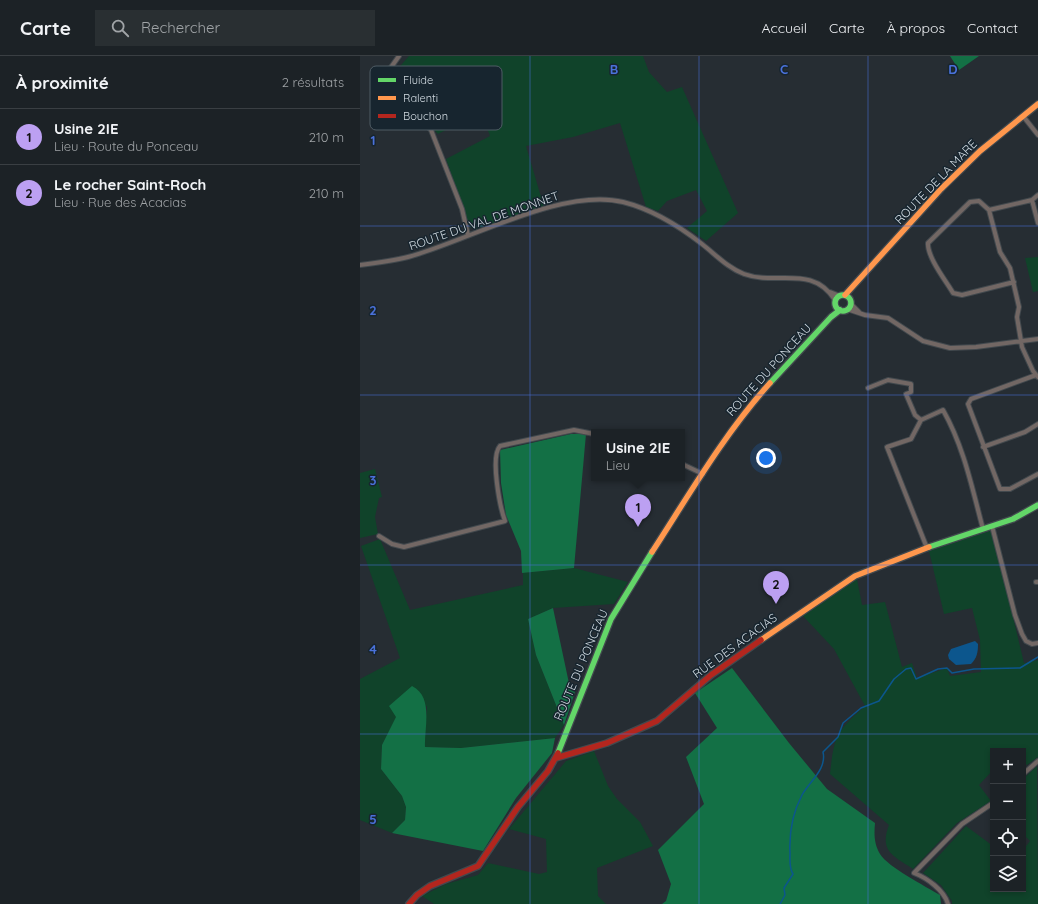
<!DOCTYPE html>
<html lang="fr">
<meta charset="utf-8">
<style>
:root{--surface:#1c2226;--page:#292f32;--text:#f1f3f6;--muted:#a0a4a7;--line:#3a3f43;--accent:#bca0f2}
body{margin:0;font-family:Quicksand,sans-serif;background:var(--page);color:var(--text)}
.controls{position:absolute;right:12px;bottom:12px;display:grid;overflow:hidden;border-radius:0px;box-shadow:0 2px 6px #0003}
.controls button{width:36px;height:36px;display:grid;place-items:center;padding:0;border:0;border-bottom:1px solid var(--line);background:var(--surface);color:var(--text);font:20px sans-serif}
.you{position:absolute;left:406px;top:402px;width:14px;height:14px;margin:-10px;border:3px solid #fff;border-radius:50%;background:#1a73e8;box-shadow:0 0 0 6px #1a73e833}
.badge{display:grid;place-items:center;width:26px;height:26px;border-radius:50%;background:var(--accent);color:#111;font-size:13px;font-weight:700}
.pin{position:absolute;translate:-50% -33px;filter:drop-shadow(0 1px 2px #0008)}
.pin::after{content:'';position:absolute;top:21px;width:14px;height:12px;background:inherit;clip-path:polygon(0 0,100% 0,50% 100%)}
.popup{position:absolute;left:231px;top:373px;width:94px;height:52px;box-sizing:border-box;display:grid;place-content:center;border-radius:0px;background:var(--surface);filter:drop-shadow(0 1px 3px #0005);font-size:13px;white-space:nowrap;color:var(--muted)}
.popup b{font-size:15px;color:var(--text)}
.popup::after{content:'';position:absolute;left:50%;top:100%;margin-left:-8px;border:8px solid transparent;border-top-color:var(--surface)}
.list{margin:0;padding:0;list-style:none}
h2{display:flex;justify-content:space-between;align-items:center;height:52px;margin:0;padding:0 16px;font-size:17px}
h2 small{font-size:13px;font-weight:400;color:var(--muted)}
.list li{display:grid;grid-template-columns:26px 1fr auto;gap:12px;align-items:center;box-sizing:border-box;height:56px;padding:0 16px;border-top:1px solid var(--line)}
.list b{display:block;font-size:15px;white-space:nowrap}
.list p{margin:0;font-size:13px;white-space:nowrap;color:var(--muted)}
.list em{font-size:13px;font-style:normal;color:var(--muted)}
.icon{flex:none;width:22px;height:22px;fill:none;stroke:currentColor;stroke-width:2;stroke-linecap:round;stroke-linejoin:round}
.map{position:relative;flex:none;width:678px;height:848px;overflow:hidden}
header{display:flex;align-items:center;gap:24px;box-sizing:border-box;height:56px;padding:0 20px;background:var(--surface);border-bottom:1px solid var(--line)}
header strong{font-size:19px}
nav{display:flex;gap:22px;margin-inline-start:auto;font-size:14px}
.search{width:280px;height:36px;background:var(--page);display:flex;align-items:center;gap:10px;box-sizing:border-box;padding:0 14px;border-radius:0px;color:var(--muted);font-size:15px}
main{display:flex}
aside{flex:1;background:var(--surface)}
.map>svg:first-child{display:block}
.green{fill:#10432a}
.forest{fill:#137045}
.water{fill:#0c568d}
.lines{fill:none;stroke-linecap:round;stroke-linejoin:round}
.stream{stroke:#0c568d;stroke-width:1.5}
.street-casing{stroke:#42494e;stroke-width:6}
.fast-casing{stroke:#42494e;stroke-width:8}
.slow-casing{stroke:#42494e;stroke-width:8}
.jam-casing{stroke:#42494e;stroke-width:8}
.street{stroke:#726764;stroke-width:4}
.fast{stroke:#63d668;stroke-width:5.5}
.slow{stroke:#ff974d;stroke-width:5.5}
.jam{stroke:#b3261e;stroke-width:5.5}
.grid{fill:none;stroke:#4a71da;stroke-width:1;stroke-opacity:0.55}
.labels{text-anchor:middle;stroke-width:3;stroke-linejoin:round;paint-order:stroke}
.street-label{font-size:12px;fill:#d2dbe2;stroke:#17252f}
.key{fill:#17252f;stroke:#4f5c65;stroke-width:1}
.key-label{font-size:11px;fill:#d2dbe2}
.grid-label{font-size:13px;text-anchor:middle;font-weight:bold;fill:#4a71da;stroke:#17252f;stroke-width:3;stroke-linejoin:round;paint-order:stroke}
</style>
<header>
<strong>Carte</strong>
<div class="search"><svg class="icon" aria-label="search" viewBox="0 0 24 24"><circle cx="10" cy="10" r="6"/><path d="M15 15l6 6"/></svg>Rechercher</div>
<nav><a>Accueil</a><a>Carte</a><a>À propos</a><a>Contact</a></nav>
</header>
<main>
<aside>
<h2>À proximité<small>2 résultats</small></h2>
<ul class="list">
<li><span class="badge">1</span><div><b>Usine 2IE</b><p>Lieu · Route du Ponceau</p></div><em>210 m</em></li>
<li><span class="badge">2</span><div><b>Le rocher Saint-Roch</b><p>Lieu · Rue des Acacias</p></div><em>210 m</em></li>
</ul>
</aside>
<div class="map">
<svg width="678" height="848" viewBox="0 0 678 848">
<rect width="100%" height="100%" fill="#262d33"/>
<path class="green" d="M49,0h234l6,16 18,20 15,-5 56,126 -32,28 -19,-13 20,-17 -11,-21 -29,11 -9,10 -12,-4 -26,-84 -47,14 -47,9 18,61 -69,22 -5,-2 -24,-68 44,-23 -9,-24 -43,22 -50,-54z
M678,201v34l-5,1 -8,-34z
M15,413l7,28 -3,1 -4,19 3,17 -18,4v-65z
M632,474l32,133 14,-3v97l-11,8 -4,-3v-11h-30v19l-14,15 12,16 -34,22 -44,46c-20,-13 -34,-18 -24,-44l-59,-51c4,-38 6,-42 35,-68l-31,-57 -31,-33 54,-37 5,26 23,-3 17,65 10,-4 5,15 30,-10 3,8 31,-4 -1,-32 -8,-32 -28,6 -15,-63z
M20,483l30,71 113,-25v-12l51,-5 54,14 -14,22 -61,4 -25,11 8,36 28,70 -9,13 -94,10 -37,-1 3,-41 -30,11 -15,28 -1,24 21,27 4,11 -1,13 -13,13 -32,-13v-141l40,-21 -39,-112z
M234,695l14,35 9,13 23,23 13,24 -56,22 1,28 8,8h-172l-12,-8 24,-12 32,-9 10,-12 51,11 8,-2 -1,-33 -37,-10 57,-68z
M677,710l1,138h-86v-3l-11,-16 -18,-12 43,-47 27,20v43h30v-39l7,-9 -7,-7v-55z"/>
<path class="forest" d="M590,0h29l-20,14z
M211,378h15l-12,134 -52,5 -1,-22 -15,-36 -5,-32 -1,-33z
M193,552l17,80 5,4 -11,33 -28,-70 -8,-36z
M372,612l57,75 38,46 48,34c-1,11 -1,21 5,31 8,13 45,32 60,41l1,9h-279l4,-3 5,-17 -13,-34 46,-46 -18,-47 31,-29 -22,-35z
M52,630c22,11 12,42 13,61l36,1 94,-10 -3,15 -36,45 -33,53 -91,-18 13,-13 1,-13 -4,-11 -21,-27 1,-24 14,-28 -7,-11z"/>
<path class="water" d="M615,585l3,3c0,8 -1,14 -7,20l-15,1 -7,-6 -1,-4 3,-6z"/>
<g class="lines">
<path class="stream" d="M420,848l5,-9 -1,-7 9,-14c-4,-6 -3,-14 -3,-21 -1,-20 3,-41 12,-58 8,-14 25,-26 21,-43l15,-15 5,-14 18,-15 18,-7 15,-22 12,-10 5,-1 5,11 22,-10 9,-1 5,5 22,-4 46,-1 18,-11"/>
<g class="street-casing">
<path id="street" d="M39,0l-17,24 23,21 26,29 31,79 6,26
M663,60l15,19
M672,144l6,23
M629,154l43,-10 6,-5
M0,209c16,-2 32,-4 48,-8 60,-16 154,-70 215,-55 28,7 56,24 79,42 14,11 26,24 42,30 33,12 68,-10 91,26
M654,226l-52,13 -9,-2c-7,-12 -26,-36 -25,-50l42,-41 9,-1 10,9 11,42 10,16 9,39 -2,10 5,30 11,24 5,6
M470,236l10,4
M491,248l8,8
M487,253l18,6 23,3 35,23 27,7 26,-1 62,-8
M676,319l-65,24 -3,5 32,85h10l28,-15
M508,332l20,-8 23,4v8l-5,2 9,21 6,5
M623,391l42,-15 13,-8
M322,408l21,10
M632,470l23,89 7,19 4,7 6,3 6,-1
M19,480l13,8 12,3 101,-26c-5,-14 -15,-64 -5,-75l74,-16 20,4
M567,492l-40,-101 24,-8 10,-19 22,-10c21,37 29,78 40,119
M676,526h2
M663,718l15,-13
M588,848c-4,-14 -21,-26 -34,-31l48,-49 31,-21"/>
</g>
<g class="fast-casing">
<path id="fast" d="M475 247a8 8 0 1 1 16 0a8 8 0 1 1-16 0Z
M410,327l61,-66 9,-7
M569,491l84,-28 25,-14
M198,697l53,-134 41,-67"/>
</g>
<g class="slow-casing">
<path id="slow" d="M485,239l96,-106 39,-38 58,-47
M292,496c37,-57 72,-118 118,-169
M401,584l94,-64 74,-29"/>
</g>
<g class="jam-casing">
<path id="jam" d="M196,702l51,-15 50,-22 54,-46 50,-35
M49,848l8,-9 13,-9 48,-20 40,-59 30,-36 10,-18"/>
</g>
<use href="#street" class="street"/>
<use href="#fast" class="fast"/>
<use href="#slow" class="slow"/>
<use href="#jam" class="jam"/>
</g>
<path class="grid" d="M170,0v848M339,0v848M508,0v848M0,170h678M0,339h678M0,509h678M0,678h678"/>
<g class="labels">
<g class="street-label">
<text transform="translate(576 126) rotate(-46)" y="4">ROUTE DE LA MARE</text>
<text transform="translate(124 165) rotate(-19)" y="4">ROUTE DU VAL DE MONNET</text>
<text transform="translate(409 314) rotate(-48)" y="4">ROUTE DU PONCEAU</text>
<text transform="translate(375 590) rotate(-36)" y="4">RUE DES ACACIAS</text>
<text transform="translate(221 609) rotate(-67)" y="4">ROUTE DU PONCEAU</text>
</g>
</g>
<rect x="10" y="10" width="132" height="64" rx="6" class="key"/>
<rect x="18" y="22" width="18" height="4" fill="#63d668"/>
<rect x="18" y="40" width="18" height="4" fill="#ff974d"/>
<rect x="18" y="58" width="18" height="4" fill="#b3261e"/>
<g class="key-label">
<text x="43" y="28">Fluide</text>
<text x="43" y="46">Ralenti</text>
<text x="43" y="64">Bouchon</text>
</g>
<g class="grid-label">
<text x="254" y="18">B</text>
<text x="424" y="18">C</text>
<text x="593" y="18">D</text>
<text x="13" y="89">1</text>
<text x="13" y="259">2</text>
<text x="13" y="429">3</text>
<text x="13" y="598">4</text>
<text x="13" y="768">5</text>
</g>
</svg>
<div class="controls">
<button>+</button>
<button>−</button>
<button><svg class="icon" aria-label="locate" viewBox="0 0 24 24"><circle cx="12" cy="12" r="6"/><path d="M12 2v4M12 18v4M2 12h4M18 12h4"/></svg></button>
<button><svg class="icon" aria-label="layers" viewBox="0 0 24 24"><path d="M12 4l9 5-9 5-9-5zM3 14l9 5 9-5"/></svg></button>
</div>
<div class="you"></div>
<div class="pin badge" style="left:278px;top:471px">1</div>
<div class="popup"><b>Usine 2IE</b>Lieu</div>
<div class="pin badge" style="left:416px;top:548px">2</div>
</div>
</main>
